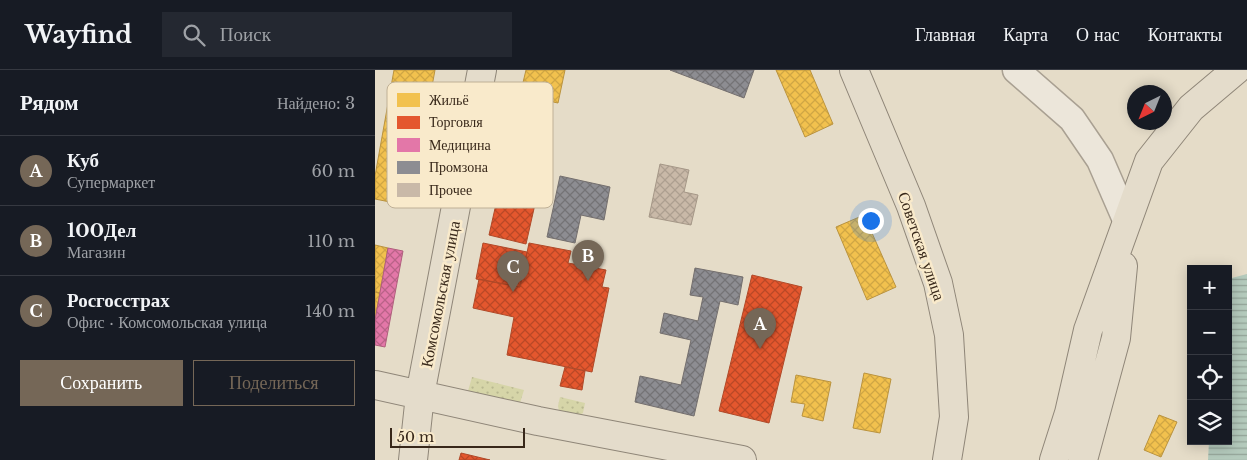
<!DOCTYPE html>
<html lang="ru">
<meta charset="utf-8">
<style>
:root{--surface:#171b24;--page:#242831;--text:#f1f3f6;--muted:#9ea1a6;--line:#363941;--accent:#756757}
body{margin:0;font-family:"Libre Baskerville",serif;background:var(--page);color:var(--text)}
.controls{position:absolute;right:15px;bottom:15px;display:grid;overflow:hidden;border-radius:0px;box-shadow:0 2px 12px #0003}
.controls button{width:45px;height:45px;display:grid;place-items:center;padding:0;border:0;border-bottom:1px solid var(--line);background:var(--surface);color:var(--text);font:25px sans-serif}
.compass{position:absolute;left:752px;top:15px;width:45px;height:45px;border-radius:50%;background:var(--surface);box-shadow:0 2px 12px #0003;rotate:223deg}
.scale{position:absolute;left:15px;bottom:12px;width:135px;box-sizing:border-box;padding-left:5px;border:2px solid #38281a;border-top:0;font-size:14px;line-height:18px;white-space:nowrap;color:#38281a;-webkit-text-stroke:4px #f9eacb;paint-order:stroke}
.you{position:absolute;left:495px;top:150px;width:18px;height:18px;margin:-12px;border:4px solid #fff;border-radius:50%;background:#1a73e8;box-shadow:0 0 0 8px #1a73e833}
.badge{display:grid;place-items:center;width:32px;height:32px;border-radius:50%;background:var(--accent);color:#fff;font-size:16px;font-weight:700}
.pin{position:absolute;translate:-50% -41px;filter:drop-shadow(0 1px 2px #0008)}
.pin::after{content:'';position:absolute;top:26px;width:18px;height:15px;background:inherit;clip-path:polygon(0 0,100% 0,50% 100%)}
.list{margin:0;padding:0;list-style:none}
h2{display:flex;justify-content:space-between;align-items:center;height:65px;margin:0;padding:0 20px;font-size:21px}
h2 small{font-size:16px;font-weight:400;color:var(--muted)}
.list li{display:grid;grid-template-columns:32px 1fr auto;gap:15px;align-items:center;box-sizing:border-box;height:70px;padding:0 20px;border-top:1px solid var(--line)}
.list b{display:block;font-size:19px;white-space:nowrap}
.list p{margin:0;font-size:16px;white-space:nowrap;color:var(--muted)}
.list em{font-size:16px;font-style:normal;color:var(--muted)}
.actions{display:flex;gap:10px;padding:15px 20px}
.actions a{flex:1;padding:11px 0;border:1px solid var(--accent);border-radius:0px;text-align:center;font-size:18px;color:var(--accent)}
.actions .main{background:var(--accent);color:#fff}
.icon{flex:none;width:28px;height:28px;fill:none;stroke:currentColor;stroke-width:2;stroke-linecap:round;stroke-linejoin:round}
.map{position:relative;flex:none;width:872px;height:390px;overflow:hidden}
header{display:flex;align-items:center;gap:30px;box-sizing:border-box;height:70px;padding:0 25px;background:var(--surface);border-bottom:1px solid var(--line)}
header strong{font-size:24px}
nav{display:flex;gap:28px;margin-inline-start:auto;font-size:18px}
.search{width:350px;height:45px;background:var(--page);display:flex;align-items:center;gap:12px;box-sizing:border-box;padding:0 18px;border-radius:0px;color:var(--muted);font-size:19px}
main{display:flex}
aside{flex:1;background:var(--surface)}
.map>svg:first-child{display:block}
.grass{fill:url(#grass-dots)}
.water{fill:url(#water-rules)}
.homes{fill:url(#homes-cross-hatch);stroke:#ba933e}
.shops{fill:url(#shops-cross-hatch);stroke:#b04928}
.health{fill:url(#health-cross-hatch);stroke:#b05f7d}
.industry{fill:url(#industry-cross-hatch);stroke:#746f6e}
.building{fill:url(#building-cross-hatch);stroke:#a59787}
.lines{fill:none;stroke-linecap:round;stroke-linejoin:round}
.minor-casing{stroke:#a9a092;stroke-width:29}
.major-casing{stroke:#8f8678;stroke-width:30}
.minor{stroke:#ece6da;stroke-width:26}
.major{stroke:#e4dccb;stroke-width:28}
.labels{text-anchor:middle;stroke-width:5;stroke-linejoin:round;paint-order:stroke}
.street-label{font-size:16px;fill:#38281a;stroke:#f9eacb}
.key{fill:#f9eacb;stroke:#bfb096;stroke-width:1}
.key-label{font-size:14px;fill:#38281a}
</style>
<header>
<strong>Wayfind</strong>
<div class="search"><svg class="icon" aria-label="search" viewBox="0 0 24 24"><circle cx="10" cy="10" r="6"/><path d="M15 15l6 6"/></svg>Поиск</div>
<nav><a>Главная</a><a>Карта</a><a>О нас</a><a>Контакты</a></nav>
</header>
<main>
<aside>
<h2>Рядом<small>Найдено: 3</small></h2>
<ul class="list">
<li><span class="badge">A</span><div><b>Куб</b><p>Супермаркет</p></div><em>60 m</em></li>
<li><span class="badge">B</span><div><b>100Дел</b><p>Магазин</p></div><em>110 m</em></li>
<li><span class="badge">C</span><div><b>Росгосстрах</b><p>Офис · Комсомольская улица</p></div><em>140 m</em></li>
</ul>
<div class="actions"><a class="main">Сохранить</a><a>Поделиться</a></div>
</aside>
<div class="map">
<svg width="872" height="390" viewBox="0 0 872 390">
<defs>
<pattern id="grass-dots" width="8" height="8" patternUnits="userSpaceOnUse" patternTransform="scale(1.25)"><rect width="8" height="8" fill="#d6d5a8"/><path d="M2 2h.1M6 6h.1" fill="none" stroke="#b8b790" stroke-width="1.8" stroke-linecap="round"/></pattern>
<pattern id="water-rules" width="6" height="5" patternUnits="userSpaceOnUse" patternTransform="scale(1.25)"><rect width="6" height="5" fill="#b4cabc"/><path d="M0 2.5h6" fill="none" stroke="#93a498"/></pattern>
<pattern id="homes-cross-hatch" width="8" height="8" patternUnits="userSpaceOnUse" patternTransform="scale(1.25)"><rect width="8" height="8" fill="#f2c14e"/><path d="M0 0l8 8M0 8l8-8" fill="none" stroke="#d0a644"/></pattern>
<pattern id="shops-cross-hatch" width="8" height="8" patternUnits="userSpaceOnUse" patternTransform="scale(1.25)"><rect width="8" height="8" fill="#e4572e"/><path d="M0 0l8 8M0 8l8-8" fill="none" stroke="#ba4826"/></pattern>
<pattern id="health-cross-hatch" width="8" height="8" patternUnits="userSpaceOnUse" patternTransform="scale(1.25)"><rect width="8" height="8" fill="#e377a8"/><path d="M0 0l8 8M0 8l8-8" fill="none" stroke="#b96288"/></pattern>
<pattern id="industry-cross-hatch" width="8" height="8" patternUnits="userSpaceOnUse" patternTransform="scale(1.25)"><rect width="8" height="8" fill="#8d8d92"/><path d="M0 0l8 8M0 8l8-8" fill="none" stroke="#747376"/></pattern>
<pattern id="building-cross-hatch" width="8" height="8" patternUnits="userSpaceOnUse" patternTransform="scale(1.25)"><rect width="8" height="8" fill="#c9b9a8"/><path d="M0 0l8 8M0 8l8-8" fill="none" stroke="#ad9f90"/></pattern>
</defs>
<rect width="100%" height="100%" fill="#e5dcc8"/>
<path class="grass" d="M97,307l52,13 -4,13 -52,-12z
M185,327l25,6 -2,10 -4,2 -20,-4 -1,-5z"/>
<path class="water" d="M872,204v186h-39l1,-19h19v-162z"/>
<path class="homes" d="M19,0h41l-25,136 -35,-7v-23z
M151,0h39l-7,33 -38,-8z
M401,0h34l23,54 -28,13z
M489,145l32,72 -29,13 -31,-73z
M0,175l13,3 -8,45 -5,-1z
M0,222l5,1 -5,27z
M489,303l27,6 -11,54 -27,-5z
M421,305l35,7 -8,39 -21,-5 3,-12 -14,-2z
M784,345l18,7 -16,35 -17,-7z"/>
<path class="shops" d="M140,50l37,9 -26,115 -37,-9z
M108,173l44,9 -7,35 -44,-8z
M154,173l42,8 -3,12 38,7 -4,17 7,1 -17,84 -85,-17 7,-38 -41,-9 6,-29 41,8z
M377,205l50,12 -33,136 -50,-12z
M190,297l20,4 -3,19 -22,-4z
M86,383l29,7h-31z"/>
<path class="health" d="M13,178l15,3 -18,96 -10,-2v-25z"/>
<path class="industry" d="M295,0h84l-10,28z
M185,106l50,11 -6,33 -23,-5 -6,28 -28,-6z
M320,198l48,9 -5,28 -18,-4 -26,115 -59,-14 5,-26 41,9 10,-45 -31,-7 4,-20 34,8 5,-24 -13,-2z"/>
<path class="building" d="M285,94l29,6 -5,22 14,3 -7,30 -42,-8z"/>
<g class="lines">
<g class="minor-casing">
<path id="minor" d="M641,0l56,49 28,41 27,62"/>
</g>
<g class="major-casing">
<path id="major" d="M479,0l57,136 27,77 11,52 5,82 -7,43
M0,315l163,36 204,39
M38,390l7,-65 62,-325
M679,390l15,-47 19,-83 61,-169 42,-53 45,-38
M708,390l33,-122 7,-72"/>
</g>
<use href="#minor" class="minor"/>
<use href="#major" class="major"/>
</g>
<g class="labels">
<g class="street-label">
<text transform="translate(547 176) rotate(71)" y="6">Советская улица</text>
<text transform="translate(65 224) rotate(-79)" y="6">Комсомольская улица</text>
</g>
</g>
<rect x="12" y="12" width="166" height="126" rx="8" class="key"/>
<rect x="22" y="23" width="23" height="14" fill="#f2c14e"/>
<rect x="22" y="46" width="23" height="13" fill="#e4572e"/>
<rect x="22" y="68" width="23" height="14" fill="#e377a8"/>
<rect x="22" y="91" width="23" height="13" fill="#8d8d92"/>
<rect x="22" y="113" width="23" height="14" fill="#c9b9a8"/>
<g class="key-label">
<text x="54" y="35">Жильё</text>
<text x="54" y="57">Торговля</text>
<text x="54" y="80">Медицина</text>
<text x="54" y="102">Промзона</text>
<text x="54" y="125">Прочее</text>
</g>
</svg>
<div class="controls">
<button>+</button>
<button>−</button>
<button><svg class="icon" aria-label="locate" viewBox="0 0 24 24"><circle cx="12" cy="12" r="6"/><path d="M12 2v4M12 18v4M2 12h4M18 12h4"/></svg></button>
<button><svg class="icon" aria-label="layers" viewBox="0 0 24 24"><path d="M12 4l9 5-9 5-9-5zM3 14l9 5 9-5"/></svg></button>
</div>
<svg class="compass" viewBox="-18 -18 36 36"><path d="M0-13l5 13h-10z" fill="#e53935"/><path d="M0 13l5-13h-10z" fill="#9ea1a6"/></svg>
<div class="scale">50 m</div>
<div class="you"></div>
<div class="pin badge" style="left:385px;top:279px">A</div>
<div class="pin badge" style="left:213px;top:211px">B</div>
<div class="pin badge" style="left:138px;top:222px">C</div>
</div>
</main>
